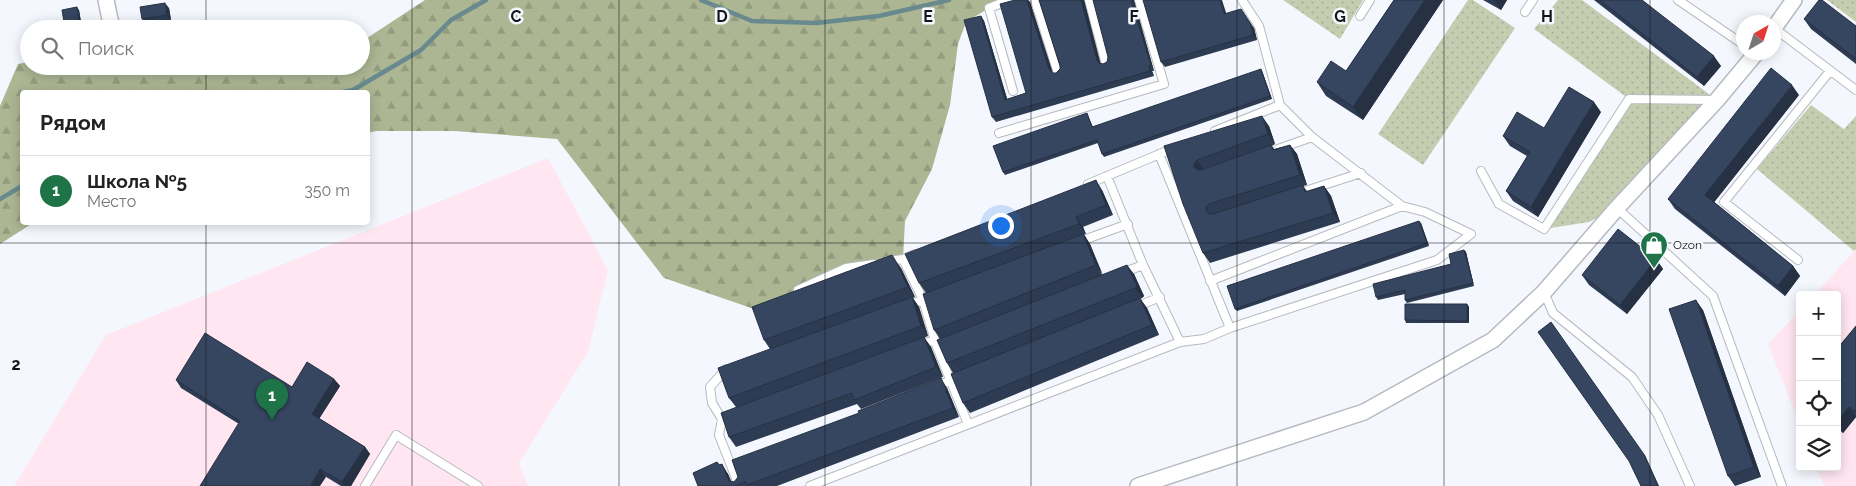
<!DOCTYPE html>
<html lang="ru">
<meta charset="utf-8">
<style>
:root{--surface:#fff;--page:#f2f2f2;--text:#222;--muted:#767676;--line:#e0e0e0;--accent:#1f7447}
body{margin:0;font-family:Raleway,sans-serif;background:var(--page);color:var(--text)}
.controls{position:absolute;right:15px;bottom:15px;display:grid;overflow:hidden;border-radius:5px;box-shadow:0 2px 12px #0003}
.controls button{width:45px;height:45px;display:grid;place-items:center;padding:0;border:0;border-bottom:1px solid var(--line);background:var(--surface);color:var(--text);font:25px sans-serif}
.compass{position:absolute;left:1736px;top:15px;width:45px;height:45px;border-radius:50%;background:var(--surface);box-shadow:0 2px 12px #0003;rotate:39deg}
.you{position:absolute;left:1000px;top:225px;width:18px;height:18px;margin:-12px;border:4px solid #fff;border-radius:50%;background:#1a73e8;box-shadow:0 0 0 8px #1a73e833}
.badge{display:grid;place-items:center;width:32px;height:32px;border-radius:50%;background:var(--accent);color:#fff;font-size:16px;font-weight:700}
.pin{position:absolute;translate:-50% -41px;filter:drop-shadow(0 1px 2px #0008)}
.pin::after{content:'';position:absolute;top:26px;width:18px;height:15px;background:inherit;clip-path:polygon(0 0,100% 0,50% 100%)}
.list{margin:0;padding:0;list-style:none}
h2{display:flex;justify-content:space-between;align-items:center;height:65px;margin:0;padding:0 20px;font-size:21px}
h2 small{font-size:16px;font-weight:400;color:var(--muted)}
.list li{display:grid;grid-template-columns:32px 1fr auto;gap:15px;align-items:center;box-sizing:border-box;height:70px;padding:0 20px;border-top:1px solid var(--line)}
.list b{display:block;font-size:19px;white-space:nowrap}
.list p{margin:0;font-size:16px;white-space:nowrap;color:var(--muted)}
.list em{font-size:16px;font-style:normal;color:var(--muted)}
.icon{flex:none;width:28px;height:28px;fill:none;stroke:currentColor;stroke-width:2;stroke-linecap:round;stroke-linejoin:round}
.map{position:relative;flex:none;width:1856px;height:486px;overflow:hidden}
.search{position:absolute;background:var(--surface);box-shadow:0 2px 12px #0003;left:20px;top:20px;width:350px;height:55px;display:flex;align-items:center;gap:12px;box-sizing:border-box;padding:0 18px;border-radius:28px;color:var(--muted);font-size:19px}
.panel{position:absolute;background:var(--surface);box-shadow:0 2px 12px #0003;left:20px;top:90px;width:350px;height:135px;border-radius:5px}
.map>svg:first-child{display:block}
.education{fill:#ffe6f1}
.grass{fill:url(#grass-dots)}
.forest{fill:url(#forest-firs)}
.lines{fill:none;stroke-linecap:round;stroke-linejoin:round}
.stream{stroke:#688a8f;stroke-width:4.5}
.lane-casing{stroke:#b6bac0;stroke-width:10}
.street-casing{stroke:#b6bac0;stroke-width:18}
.lane{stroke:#fff;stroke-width:8}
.street{stroke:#fff;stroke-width:15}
.wall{fill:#2e3c53}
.shaded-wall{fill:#263143}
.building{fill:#364660;stroke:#263143}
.grid{fill:none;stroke:#131517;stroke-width:1;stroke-opacity:0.55}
.labels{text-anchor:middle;stroke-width:5;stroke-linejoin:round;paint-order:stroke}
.poi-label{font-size:12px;fill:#131517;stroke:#f4f8fe;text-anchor:start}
.grid-label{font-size:16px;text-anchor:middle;font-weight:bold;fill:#131517;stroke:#f4f8fe;stroke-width:5;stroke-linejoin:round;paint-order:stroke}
</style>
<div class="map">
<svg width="1856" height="486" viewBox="0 0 1856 486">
<defs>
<pattern id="grass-dots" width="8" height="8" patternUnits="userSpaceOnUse" patternTransform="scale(1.25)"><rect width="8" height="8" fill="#c5cdb1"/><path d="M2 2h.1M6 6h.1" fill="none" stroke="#a8af98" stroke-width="1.8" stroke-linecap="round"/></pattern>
<pattern id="forest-firs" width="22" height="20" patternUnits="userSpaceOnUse" patternTransform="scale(1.25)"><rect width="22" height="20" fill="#acb693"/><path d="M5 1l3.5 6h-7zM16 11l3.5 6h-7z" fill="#939c7e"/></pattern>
</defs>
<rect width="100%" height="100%" fill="#f4f8fe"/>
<path class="education" d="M548,158l60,112 -20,82 -69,111 9,23h-514l92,-151z
M1856,249v237h-32l-8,-19h21v-172h-23z
M1800,310v115l-32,-81z"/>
<path class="grass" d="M1283,0h80l-23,39z
M1468,0h5l42,28 -92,137 -45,-31z
M1558,0h24l135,100 -100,108 -28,14 -45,7 85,-130 -95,-70z
M1827,0h29v22z
M1811,105l33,24 12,-13v133l-2,2 -97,-82z"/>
<path class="forest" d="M425,0h584l-20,8 -23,14 -8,22 -8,61 -18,64 -27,52 -2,38 -146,51 -93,-32 -107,-139 -103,-8h-78l-8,2v-41h-346v130l11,1 -33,21v-138l18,-42 11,-2v4h332v-24z"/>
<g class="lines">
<path class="stream" d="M701,0l51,21 64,2 63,-7 70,-16
M343,92l10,-2 68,-40 30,-30 35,-20
M0,199l22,-13"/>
<g class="lane-casing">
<path id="lane" d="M1009,0l-20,8 24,83
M1035,0l23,73
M1089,0l17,64
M1678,0l66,45
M1525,12l8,-12
M1360,16l10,-16
M1774,28l82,62
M1215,131l65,-26
M999,133l165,-49 -25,-84
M1278,149l34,-12
M1159,154l71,174
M1481,171l18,33 45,25 85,-130 88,1
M1107,176l36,89 37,77
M1088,184l86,-36
M1299,193l62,-20
M1617,208l96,88 69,190
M1078,242l50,-18
M903,259l20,41 14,47 31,77
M1798,260l-74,-58 106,-131
M888,261l15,-2 12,-5
M1122,273l21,-8
M1210,281l192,-75
M798,290l48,-22 28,-4
M1544,292l9,21 79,64 26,38 32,71
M907,306l26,-10
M1136,307l24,-10
M919,346l15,-6
M726,369l-16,18 2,16 10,16 -3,16 20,51
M936,386l27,-10
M365,486l31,-51 82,51
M810,486l370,-144 24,-3 26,-11 207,-68 34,-26 -46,-22 -23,-6 -90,-69 -32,-32 -21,-79 -17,-26"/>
</g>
<g class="street-casing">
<path id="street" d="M106,0l5,24
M1774,28l20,-28
M1138,486l226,-74 129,-72 51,-48 73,-84 100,-108 40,-48"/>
</g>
<use href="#lane" class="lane"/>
<use href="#street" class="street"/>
</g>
<path class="wall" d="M1015,0h13l2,2 23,71h3l4,-4v-3l-21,-66h45l16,63 3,1 4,-2 27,-60 20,69h-2l2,5 -158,46 -4,-5 -11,-101 3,5 23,78 19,-6z
M1394,0h49l-80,120 -37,-24 -9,-14 29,-11z
M1483,0h24l-6,10z
M1594,0h48l79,66 -17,20z
M169,8l2,12 -25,4 -4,-5z
M79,10l2,12 -15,3 -2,-3z
M1226,13l28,15 3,12 -92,27 -4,-5z
M1804,19l52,7v38l-45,-35z
M1262,71l10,28 -168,58 -2,-3 -4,-11 -93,32 -2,-3 85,-56 5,11z
M1799,95l-85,107 79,64 7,10 -15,20 -110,-87 -7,-10z
M1601,112l-63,105 -25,-16 -7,-10 21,-35 -17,-10 -7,-10 41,-8z
M1269,126l6,18 -3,2 2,3 16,-4 7,9 10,31 -4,1 4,5 17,-5 7,10 9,26 -130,41 -7,-10 -39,-107z
M1102,190l11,25 -30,12 3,7h-2l6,10 12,31 32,-1 10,22 -2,2 -2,1 7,9 12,27 -189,78 -7,-10 -10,-30 -6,-10 -7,-24 -6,-9 -8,-37 -7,-10z
M1421,223l8,23 -192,65 -2,-2z
M1464,250l2,2 8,34 -67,17 -2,-3v-6l-27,6 -2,-3 75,-33z
M1656,259l7,10 -36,45 -38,-29 -7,-10z
M901,268l14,29 -2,1 6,9 9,29 -4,2 7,9 12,30 -82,32 -4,-5 -121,43 -7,-10 7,-30 -7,-9 41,-49 -6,-9z
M1467,304l2,3v16h-63l-1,-3z
M1703,310l58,167 -26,9 -7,-10z
M1856,326v91l-13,16 -6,-5v-79z
M334,379l6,7 -21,33 46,28 5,7 -19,32h-10l-102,-62 -58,-36 -5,-8 116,7z
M947,388l12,29 -182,69h-79l19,-24 11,12 3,7 3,1z"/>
<path class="shaded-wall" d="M1027,0h1l2,2 23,73 -4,-6z
M1081,0h3l17,65 -4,-5z
M1131,0h3l20,71 -3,-6z
M1220,0h2l6,19 -4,-5z
M1425,0h18l-80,120 -10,-13z
M1494,0h13l-6,10z
M165,3l4,5 2,12 -4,-5z
M77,7l2,3 2,12 -2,-2z
M1241,9l13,19 3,12 -4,-5z
M981,16l3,5 25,84 -4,-5z
M1714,56l7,10 -17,20 -7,-9z
M1149,66l3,5 2,5 -4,-5z
M1261,69l1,2 10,28 -2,-3z
M1792,85l7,10 -87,110 -7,-10z
M1594,102l7,10 -63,105 -7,-10z
M1262,116l7,10 6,18 -7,-10z
M1290,145l7,9 10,31 -7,-10z
M1197,160l7,10 -3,4 -7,-7v-3z
M1096,180l6,10 11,25 -7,-10z
M1324,186l7,10 9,26 -7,-9z
M1076,217l7,10 3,7 -7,-10z
M1419,221l2,2 8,23 -2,-3z
M1083,234l7,10 13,31 -7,-10z
M1464,250l2,2 8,34 -1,-3z
M894,258l7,10 14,29 -7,-10z
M1656,259l7,10 -36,45 -7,-9z
M1127,265l7,9 10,22 -2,2 -7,-10z
M1793,266l7,10 -15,20 -7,-10z
M912,297l7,10 9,29 -7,-10z
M1140,298l7,10 12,27 -7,-10z
M1696,300l7,10 58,167 -7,-10z
M1467,304l2,3v16l-2,-2z
M924,337l7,10 12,30 -7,-10z
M941,378l6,10 12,29 -6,-9z
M334,379l6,7 -23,36 -5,-8z
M1849,407l7,10 -13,16 -6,-9v-2z
M365,447l5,7 -19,32h-6l-3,-4z
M1643,453l2,2 14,31h-1z
M722,464l6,10 5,12 -4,-5z
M320,469l6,8 -6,9h-10z"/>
<path class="building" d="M1015,0h12l22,69 4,4h3l4,-4v-3l-21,-66h42l16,60 2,3 4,1 4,-2 1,-5 -15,-57h38l20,65 -2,1 1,5 -158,46 -28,-97 17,-4 24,84 21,-7 -26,-89z
M1143,0h77l4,14 17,-5 9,14 3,12 -92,27z
M1394,0h31l-72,107 -36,-25 14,-21 15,10z
M1600,0h42l72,56 -17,21z
M1819,0h3l34,26v33l-52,-40z
M165,3l2,12 -25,4 -2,-12z
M77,7l2,13 -15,2 -2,-12z
M1771,68l21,17 -87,110 88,71 -15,20 -110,-87z
M1261,69l9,27 -168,58 -5,-14 -94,32 -10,-26 94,-33 5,14z
M1569,87l25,15 -63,105 -25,-16 24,-39 -27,-16 14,-24 27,16z
M1262,116l6,18 -71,26 -3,4v3l4,3h3l70,-25 2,5 17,-5 10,30 -91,29 -3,3v4l3,3h4l90,-29 2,7 19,-6 9,27 -130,40 -20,-49 -19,-58z
M1096,180l10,25 -30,12 3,7 -160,59 -14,-29z
M1419,221l8,22 -192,66 -8,-23z
M1618,229l38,30 -36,46 -38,-30z
M1083,234l13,31 -162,65 -11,-36z
M1464,250l9,33 -68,17v-10l-29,7 -3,-13 78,-20 -2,-10z
M892,255l2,3 14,29 -144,53 -12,-33z
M1127,265l10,21 -2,2 -188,75 -10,-23z
M912,297l9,29 -192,72 -11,-30z
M1140,298l12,27 -189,78 -12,-29z
M1696,300l58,167 -26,9 -59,-167z
M1405,304h62v17l-62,-1z
M1551,322l92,131 15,33h-17l-12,-25 -91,-129z
M1856,326v86l-7,-5 -12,15v-73z
M205,333l87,54 15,-25 27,17 -22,35 53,33 -23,35 -22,-13 -10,17h-110l40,-65 -64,-41z
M924,337l12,30 -82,33 -2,-7 -123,44 -8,-24z
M941,378l12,30 -206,77 -1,-4 -11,5h-37l-5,-13 24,-11 2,3 3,-1 7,17 5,1 4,-5 -6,-17 127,-47 -1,-2z"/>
<path class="grid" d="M206,0v29M412,0v486M619,0v486M825,0v486M1031,0v486M1237,0v486M1444,0v486M1650,0v486M206,66v26M206,222v264M0,243h1856"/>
<defs>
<g id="shop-pin" transform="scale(1.4375)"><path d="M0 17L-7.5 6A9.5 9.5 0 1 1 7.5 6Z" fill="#1f7447" stroke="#f4f8fe"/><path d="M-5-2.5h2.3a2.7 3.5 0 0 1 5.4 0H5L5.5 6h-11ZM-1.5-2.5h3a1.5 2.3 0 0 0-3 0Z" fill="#fff"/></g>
</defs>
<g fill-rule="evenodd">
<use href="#shop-pin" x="1654" y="245"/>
</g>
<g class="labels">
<g class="poi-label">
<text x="1673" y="249">Ozon</text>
</g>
</g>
<g class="grid-label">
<text x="516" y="22">C</text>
<text x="722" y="22">D</text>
<text x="928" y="22">E</text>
<text x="1134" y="22">F</text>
<text x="1340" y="22">G</text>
<text x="1547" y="22">H</text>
<text x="16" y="370">2</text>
</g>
</svg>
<div class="controls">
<button>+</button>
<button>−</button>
<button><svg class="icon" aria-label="locate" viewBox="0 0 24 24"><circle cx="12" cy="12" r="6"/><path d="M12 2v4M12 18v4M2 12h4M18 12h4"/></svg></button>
<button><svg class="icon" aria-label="layers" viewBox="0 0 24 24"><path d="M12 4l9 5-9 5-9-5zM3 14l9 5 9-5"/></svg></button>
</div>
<svg class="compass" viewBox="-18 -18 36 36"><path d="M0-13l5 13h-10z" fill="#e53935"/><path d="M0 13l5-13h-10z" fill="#767676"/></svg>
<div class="you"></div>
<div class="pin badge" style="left:272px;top:420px">1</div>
<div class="search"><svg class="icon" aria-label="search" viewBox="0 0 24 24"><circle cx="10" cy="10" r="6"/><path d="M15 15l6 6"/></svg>Поиск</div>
<section class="panel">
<h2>Рядом<small></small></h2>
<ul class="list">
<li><span class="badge">1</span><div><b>Школа №5</b><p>Место</p></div><em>350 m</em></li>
</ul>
</section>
</div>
